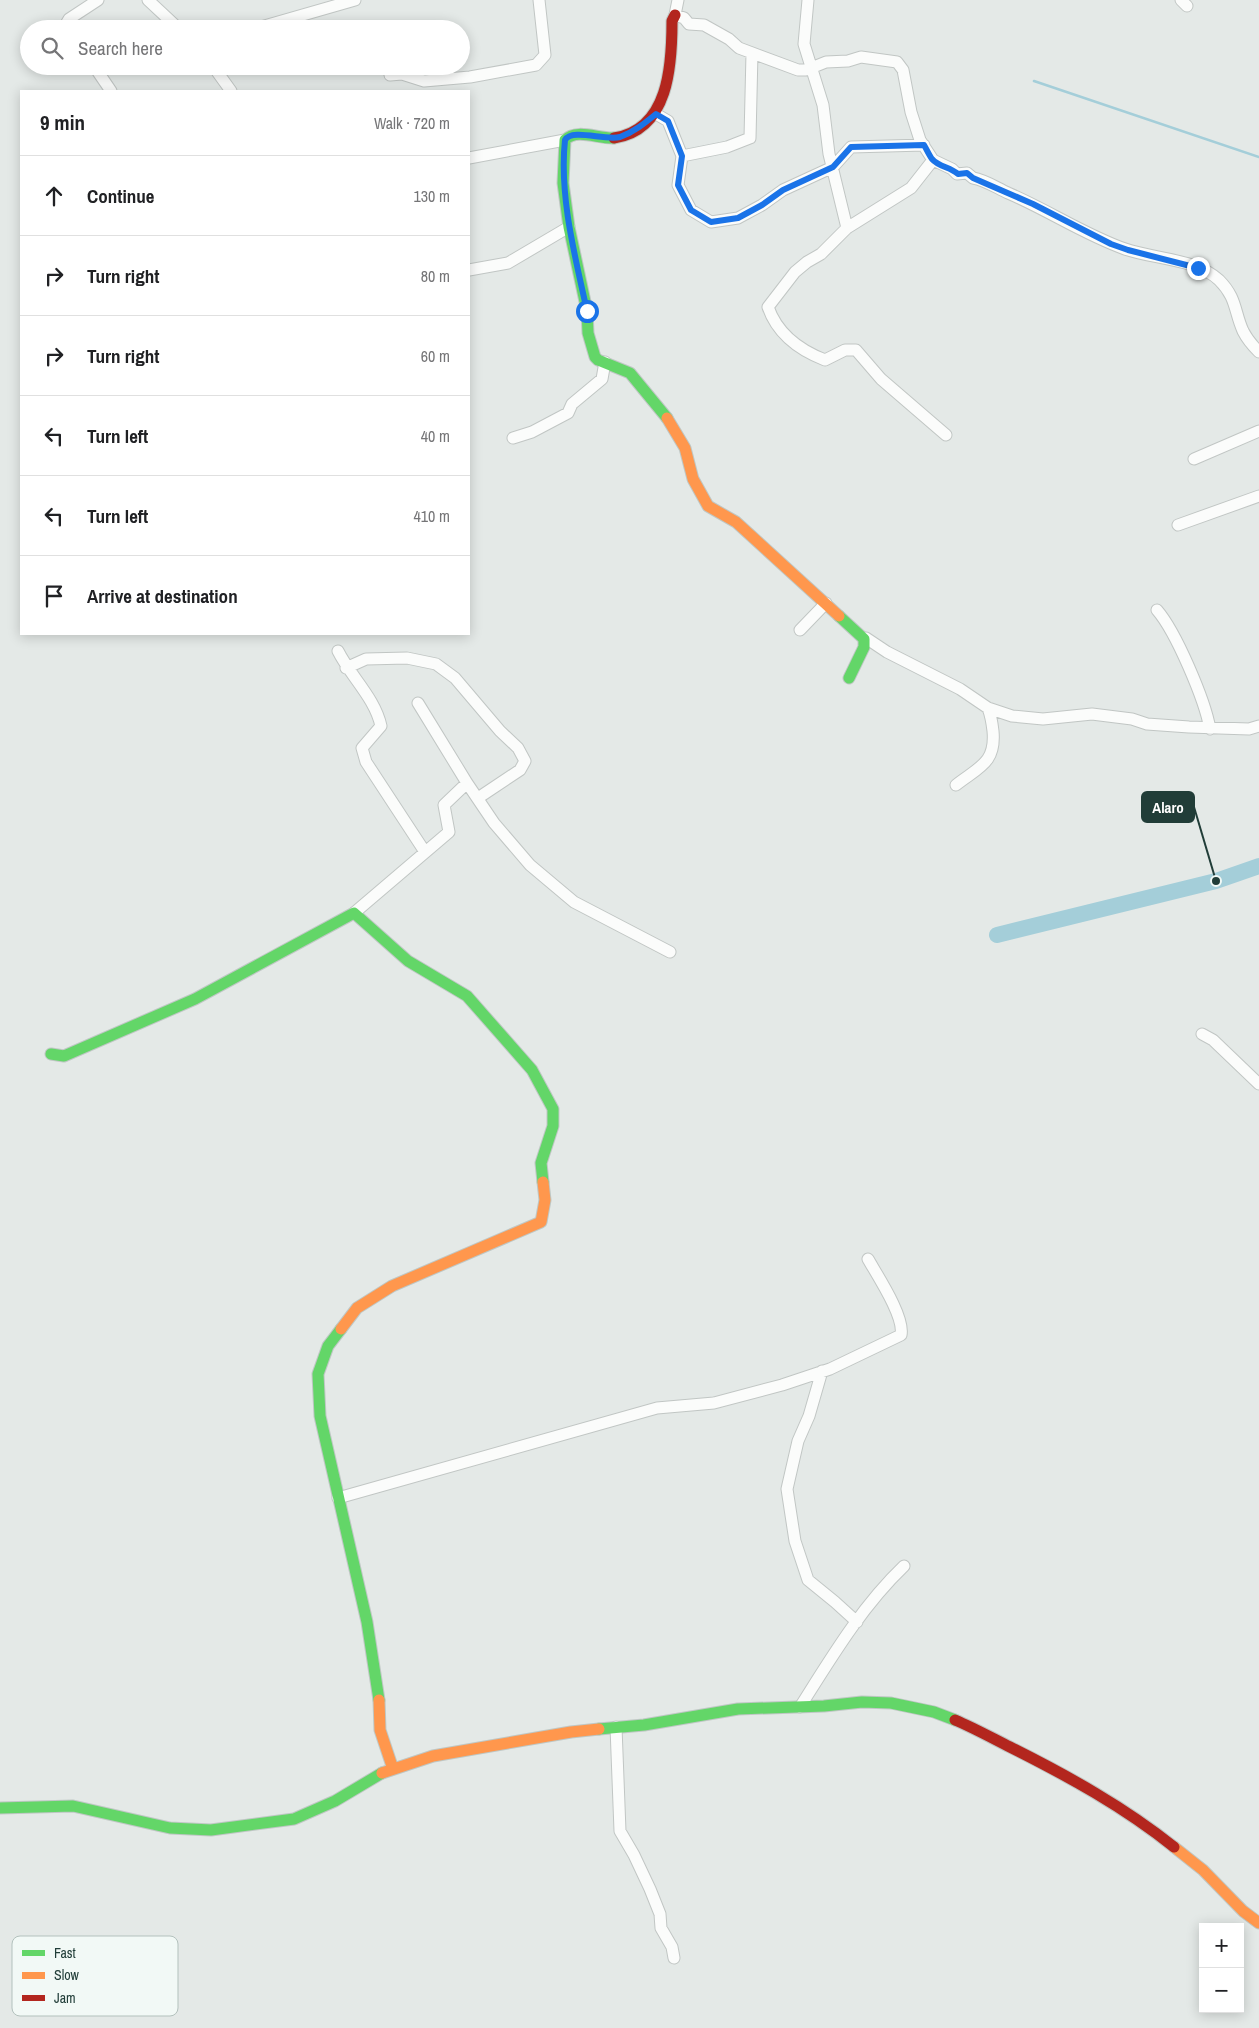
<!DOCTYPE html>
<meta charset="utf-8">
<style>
:root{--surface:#fff;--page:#f6f6f6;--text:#202124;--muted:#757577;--line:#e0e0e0}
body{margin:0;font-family:"Archivo Narrow",sans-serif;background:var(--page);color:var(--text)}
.controls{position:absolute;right:15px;bottom:15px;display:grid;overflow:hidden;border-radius:0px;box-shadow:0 2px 12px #0003}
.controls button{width:45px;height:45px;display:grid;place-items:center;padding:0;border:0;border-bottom:1px solid var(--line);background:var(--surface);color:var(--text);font:25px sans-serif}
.stop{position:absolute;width:15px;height:15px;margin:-11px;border:4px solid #1a73e8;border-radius:50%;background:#fff}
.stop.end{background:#1a73e8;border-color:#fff;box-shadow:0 1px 5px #0008}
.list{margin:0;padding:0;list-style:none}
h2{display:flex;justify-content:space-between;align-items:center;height:65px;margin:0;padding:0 20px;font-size:21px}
h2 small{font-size:16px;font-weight:400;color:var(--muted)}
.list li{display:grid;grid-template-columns:32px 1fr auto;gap:15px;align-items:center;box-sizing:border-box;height:80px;padding:0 20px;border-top:1px solid var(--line)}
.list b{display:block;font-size:19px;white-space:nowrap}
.list em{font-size:16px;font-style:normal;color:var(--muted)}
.icon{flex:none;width:28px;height:28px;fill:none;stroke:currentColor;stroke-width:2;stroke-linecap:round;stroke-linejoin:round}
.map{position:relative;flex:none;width:1259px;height:2028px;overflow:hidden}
.search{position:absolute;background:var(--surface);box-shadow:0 2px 12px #0003;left:20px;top:20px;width:450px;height:55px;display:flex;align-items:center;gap:12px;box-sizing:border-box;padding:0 18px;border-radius:28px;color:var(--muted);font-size:19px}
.panel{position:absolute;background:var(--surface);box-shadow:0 2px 12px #0003;left:20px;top:90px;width:450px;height:545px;border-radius:0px}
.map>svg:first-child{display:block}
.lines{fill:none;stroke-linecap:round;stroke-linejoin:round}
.stream{stroke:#a4ced9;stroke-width:2.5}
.river{stroke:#a4ced9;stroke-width:16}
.street-casing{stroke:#c1c6c4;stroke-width:13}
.fast-casing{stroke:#bfc7c4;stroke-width:13}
.slow-casing{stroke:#bfc7c4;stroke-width:13}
.jam-casing{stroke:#bfc7c4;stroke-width:13}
.street{stroke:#fbfcfb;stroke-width:11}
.fast{stroke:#63d668;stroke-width:11}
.slow{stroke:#ff974d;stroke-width:11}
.jam{stroke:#b3261e;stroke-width:11}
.route{stroke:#1a73e8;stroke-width:6}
.key{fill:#f2f9f6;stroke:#b3c1bd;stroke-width:1}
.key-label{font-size:14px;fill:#213d38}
.leader{fill:none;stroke:#213d38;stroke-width:2}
.callout-dot{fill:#213d38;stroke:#f2f9f6;stroke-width:2}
.callout{fill:#213d38;stroke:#213d38;stroke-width:2}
.callout-label{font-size:15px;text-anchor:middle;font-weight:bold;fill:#fff}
</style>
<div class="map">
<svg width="1259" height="2028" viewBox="0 0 1259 2028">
<rect width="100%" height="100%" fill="#e4e9e7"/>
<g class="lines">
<path class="stream" d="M1034,81l225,76"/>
<path class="river" d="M997,935l219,-54 43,-15"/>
<g class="street-casing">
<path id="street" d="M148,0l31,29
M678,0l-3,15 9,3 5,6 15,1 25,14 10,9 59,22h8l20,-8 22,-1 13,-4 36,5 6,8 8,42 9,28 13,20 19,9 5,5 10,-1 6,5c12,2 24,10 35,15 40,17 77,42 117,56 29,10 72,10 94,31 18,18 15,31 24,51 4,8 10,15 16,21
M808,0l-4,44 19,61 6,49 18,74
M1181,0l6,6
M63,29l6,-10 29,-19
M254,29l101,-29
M94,66l17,25
M213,66l18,25
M390,75l12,-1 22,7 46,-4 66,-12 9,-10 -6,-55
M656,114l12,7 14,35 -4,29 13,25 20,12 27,-4 24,-13 21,-15 50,-23 18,-20 73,-2
M682,156l45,-9 23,-9 2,-85
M469,158l96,-18
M933,160l-22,28 -64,40 -26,26 -14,8 -12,10 -27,35c9,26 31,43 57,53l20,-10h11l25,29 65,56
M469,270l39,-7 61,-36
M513,438l19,-6 36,-19 4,-9 30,-25 3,-17
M1194,459l65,-28
M1178,525l81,-29
M1157,610c19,22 48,90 53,119
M800,630l26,-27
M864,639l2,-1 21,14 73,37 28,19 24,8 31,3 49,-5 40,5 15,5 42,3 60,2 10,-3
M338,651c13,26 37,47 43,75l-19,22 4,14 59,90
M346,668l20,-9 41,-1 29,6 19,14 45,53 18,17 7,13 -5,9 -42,28
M418,703l49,80
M956,785c23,-18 40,-22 37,-54 -1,-9 -2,-15 -5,-23
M354,913l95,-81 -5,-27 23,-22 27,40 36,42 44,37 96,50
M1202,1034l11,6 46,44
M822,1371l-13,45 -11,25 -11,48 8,52 13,39 27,22 22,20
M338,1498l319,-90 57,-5 68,-18 48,-16 71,-34c4,-18 -24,-60 -33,-76
M800,1707c31,-49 62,-101 104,-141
M616,1727l4,104 14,24 16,34 10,25 1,14 11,19 2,11"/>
</g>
<g class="fast-casing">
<path id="fast" d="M614,138c-16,1 -37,-10 -49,2l-2,43 6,44 18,84 1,22 7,24 3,3 32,13 37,45
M839,616l25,23v8l-15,31
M51,1054l13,2 131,-57 159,-86 54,48 59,35 65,74 21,39v17l-12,37 2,19
M341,1329l-13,17 -10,28 2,42 47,206 12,78
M599,1729l45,-4 94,-16 86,-3 38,-4 29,1 43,9 21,8
M0,1808l73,-2 97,22 41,2 83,-11 41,-18 47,-28"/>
</g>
<g class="slow-casing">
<path id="slow" d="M667,418l18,30 8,31 15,27 28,16 103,94
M341,1329l16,-21 35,-22 149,-64 4,-22 -2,-18
M379,1700l1,30 13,39
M382,1773l51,-17 138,-24 28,-3
M1174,1847l29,23 40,41 16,12"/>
</g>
<g class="jam-casing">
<path id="jam" d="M614,138c55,-8 58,-73 58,-117l3,-6
M955,1720c19,8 37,18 55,27 58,29 114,60 164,100"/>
</g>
<use href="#street" class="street"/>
<use href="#fast" class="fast"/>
<use href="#slow" class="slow"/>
<use href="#jam" class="jam"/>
</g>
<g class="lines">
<path class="route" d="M587,311c-12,-55 -28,-115 -22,-171 7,-12 40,1 55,-3 14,-5 25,-14 36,-23l12,7 14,35 -4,29 13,25 20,12 27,-4 24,-13 21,-15 50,-23 18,-20 73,-2c3,5 5,10 8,14 7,8 18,8 26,15l9,-1 6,5 60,26 78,40 17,6 70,18"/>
</g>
<rect x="12" y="1936" width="166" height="80" rx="8" class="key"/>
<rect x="22" y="1950" width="23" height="6" fill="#63d668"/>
<rect x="22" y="1972" width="23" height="7" fill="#ff974d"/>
<rect x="22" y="1995" width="23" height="6" fill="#b3261e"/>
<g class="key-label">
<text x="54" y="1958">Fast</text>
<text x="54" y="1980">Slow</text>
<text x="54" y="2003">Jam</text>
</g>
<path class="leader" d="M1216 881L1194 807"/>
<circle class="callout-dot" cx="1216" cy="881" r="5"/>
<rect class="callout" x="1142" y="792" width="52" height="30" rx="5"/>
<g class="callout-label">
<text x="1168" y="813">Alaro</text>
</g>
</svg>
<div class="controls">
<button>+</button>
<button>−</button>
</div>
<div class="stop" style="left:587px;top:311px"></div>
<div class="stop end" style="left:1198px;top:268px"></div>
<div class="search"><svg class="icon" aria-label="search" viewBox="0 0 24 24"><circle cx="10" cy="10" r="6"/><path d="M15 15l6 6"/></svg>Search here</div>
<section class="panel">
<h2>9 min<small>Walk · 720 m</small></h2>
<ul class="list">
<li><svg class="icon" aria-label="ahead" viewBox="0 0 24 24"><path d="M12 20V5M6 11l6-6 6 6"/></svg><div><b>Continue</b></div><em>130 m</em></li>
<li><svg class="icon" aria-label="right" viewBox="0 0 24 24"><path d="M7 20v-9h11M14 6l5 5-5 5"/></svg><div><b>Turn right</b></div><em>80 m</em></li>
<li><svg class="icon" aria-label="right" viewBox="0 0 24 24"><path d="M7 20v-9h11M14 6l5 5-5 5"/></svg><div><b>Turn right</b></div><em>60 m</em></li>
<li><svg class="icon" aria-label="left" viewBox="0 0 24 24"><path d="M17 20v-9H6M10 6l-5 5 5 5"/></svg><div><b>Turn left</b></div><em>40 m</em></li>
<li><svg class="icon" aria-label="left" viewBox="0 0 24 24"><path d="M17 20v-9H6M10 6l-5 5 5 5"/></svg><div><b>Turn left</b></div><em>410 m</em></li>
<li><svg class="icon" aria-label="arrive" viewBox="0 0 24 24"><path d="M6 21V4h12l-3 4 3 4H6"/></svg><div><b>Arrive at destination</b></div></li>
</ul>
</section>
</div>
